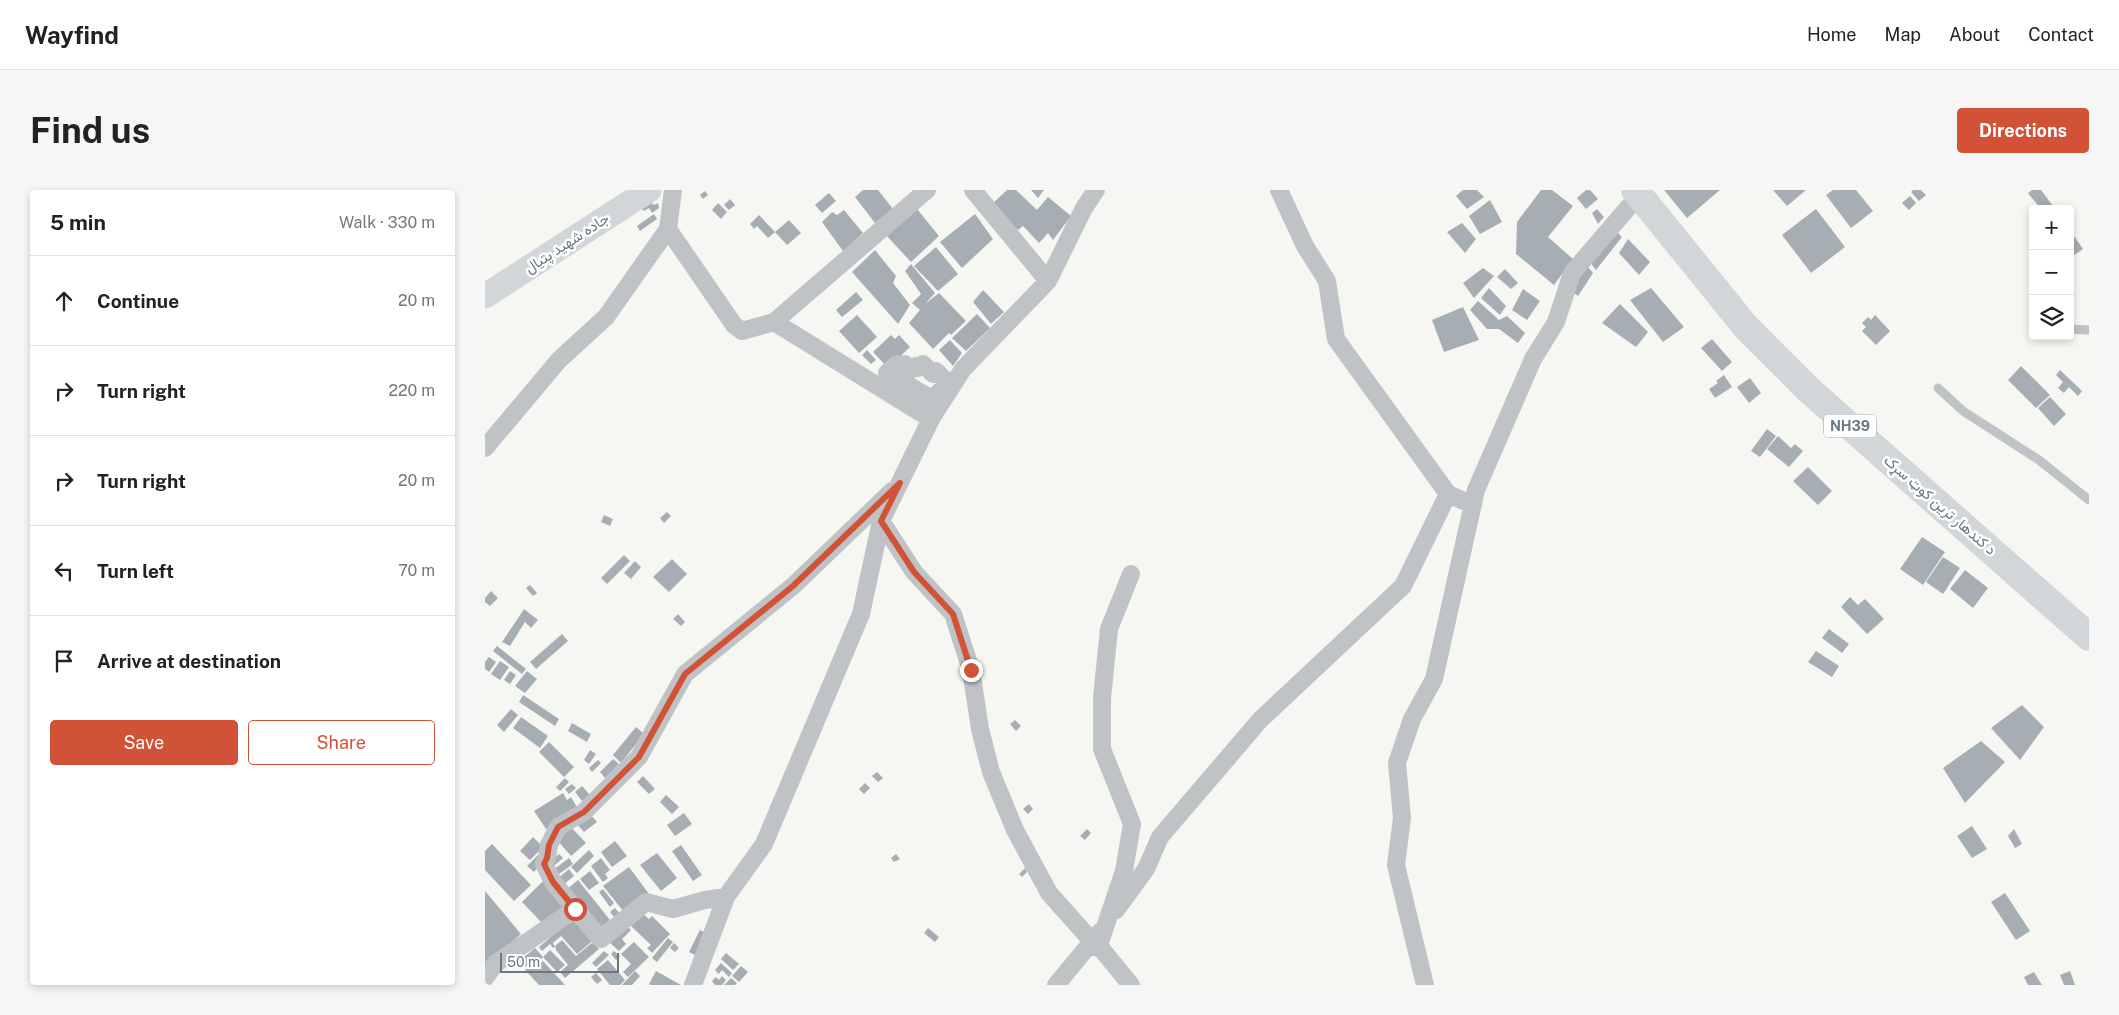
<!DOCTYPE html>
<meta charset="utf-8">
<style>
:root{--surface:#fff;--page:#f6f6f6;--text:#222;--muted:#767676;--line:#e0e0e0;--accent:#d25237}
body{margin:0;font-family:"Public Sans",Vazirmatn,sans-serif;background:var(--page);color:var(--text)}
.controls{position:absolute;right:15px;top:15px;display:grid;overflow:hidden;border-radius:5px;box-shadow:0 2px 8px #0003}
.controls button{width:45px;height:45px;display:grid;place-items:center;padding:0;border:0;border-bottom:1px solid var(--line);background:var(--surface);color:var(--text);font:25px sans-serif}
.scale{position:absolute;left:15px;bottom:12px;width:119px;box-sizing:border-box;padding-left:5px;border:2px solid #687781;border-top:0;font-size:14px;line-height:18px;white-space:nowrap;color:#687781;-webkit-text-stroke:4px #fff;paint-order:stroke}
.stop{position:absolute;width:15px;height:15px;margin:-11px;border:4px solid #d25237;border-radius:50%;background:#fff}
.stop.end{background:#d25237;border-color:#fff;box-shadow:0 1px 5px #0008}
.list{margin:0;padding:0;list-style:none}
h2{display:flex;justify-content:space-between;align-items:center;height:65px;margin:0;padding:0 20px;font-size:21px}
h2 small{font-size:16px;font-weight:400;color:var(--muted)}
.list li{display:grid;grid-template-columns:32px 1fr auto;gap:15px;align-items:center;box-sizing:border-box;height:90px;padding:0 20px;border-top:1px solid var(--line)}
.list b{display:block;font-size:19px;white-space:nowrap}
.list em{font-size:16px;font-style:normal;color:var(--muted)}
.actions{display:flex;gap:10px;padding:15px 20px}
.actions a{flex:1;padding:11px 0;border:1px solid var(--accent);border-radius:5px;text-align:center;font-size:18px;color:var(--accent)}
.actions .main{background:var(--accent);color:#fff}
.icon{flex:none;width:28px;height:28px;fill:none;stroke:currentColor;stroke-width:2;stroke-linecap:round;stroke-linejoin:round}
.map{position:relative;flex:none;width:1604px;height:795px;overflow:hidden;border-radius:5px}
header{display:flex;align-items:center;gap:30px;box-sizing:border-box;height:70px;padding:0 25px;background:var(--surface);border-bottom:1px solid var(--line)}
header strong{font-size:24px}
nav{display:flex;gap:28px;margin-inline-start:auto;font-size:18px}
.intro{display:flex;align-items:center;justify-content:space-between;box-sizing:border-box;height:120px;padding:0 30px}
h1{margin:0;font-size:35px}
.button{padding:12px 22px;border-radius:5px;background:var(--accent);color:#fff;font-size:18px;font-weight:700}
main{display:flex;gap:30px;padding:0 30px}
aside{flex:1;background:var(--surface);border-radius:5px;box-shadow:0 2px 8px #0003}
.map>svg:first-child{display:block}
.building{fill:#a7aeb3}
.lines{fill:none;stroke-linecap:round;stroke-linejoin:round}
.lane{stroke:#bfc3c6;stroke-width:9}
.street{stroke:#bfc3c6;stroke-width:18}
.secondary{stroke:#d2d6d9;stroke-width:25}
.primary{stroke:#d2d6d9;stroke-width:28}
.route{stroke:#d25237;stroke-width:6}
.labels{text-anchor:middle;stroke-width:5;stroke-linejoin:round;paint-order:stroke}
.shield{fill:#fff;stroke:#95a0a7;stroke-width:1}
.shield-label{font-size:14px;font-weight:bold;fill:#687781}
.street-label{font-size:15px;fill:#687781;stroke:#fff}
</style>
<header>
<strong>Wayfind</strong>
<nav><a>Home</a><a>Map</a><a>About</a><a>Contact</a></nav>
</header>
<div class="intro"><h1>Find us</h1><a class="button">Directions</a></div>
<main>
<aside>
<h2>5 min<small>Walk · 330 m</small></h2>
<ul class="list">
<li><svg class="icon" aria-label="ahead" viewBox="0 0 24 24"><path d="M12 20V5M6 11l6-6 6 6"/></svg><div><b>Continue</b></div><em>20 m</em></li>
<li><svg class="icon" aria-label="right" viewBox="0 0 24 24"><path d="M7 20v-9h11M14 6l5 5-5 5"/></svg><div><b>Turn right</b></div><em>220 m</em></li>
<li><svg class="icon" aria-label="right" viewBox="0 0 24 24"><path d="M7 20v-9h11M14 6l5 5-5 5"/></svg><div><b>Turn right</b></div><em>20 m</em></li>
<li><svg class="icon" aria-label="left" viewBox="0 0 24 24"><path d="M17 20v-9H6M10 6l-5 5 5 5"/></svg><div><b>Turn left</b></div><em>70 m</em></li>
<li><svg class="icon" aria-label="arrive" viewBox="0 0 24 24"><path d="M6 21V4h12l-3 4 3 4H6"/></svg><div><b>Arrive at destination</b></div></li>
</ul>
<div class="actions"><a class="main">Save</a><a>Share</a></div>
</aside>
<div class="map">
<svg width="1604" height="795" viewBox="0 0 1604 795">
<rect width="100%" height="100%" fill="#f6f6f3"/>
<path class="building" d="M378,0h15l15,19 -18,14 -20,-26z
M522,0h9l21,20 11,-13 23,19 -18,24 -5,-7 -9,10 -16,-17 -5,4 -27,-25z
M546,0h13l-6,8z
M978,0h14l7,7 -17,12 -11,-13z
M1056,0h11l21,16 -25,31 25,22 -19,26 -38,-31 1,-32z
M1101,0h4l8,9 -12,10 -9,-11z
M1179,0h56l-33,28z
M1288,0h33l-19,16z
M1348,0h23l17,21 -22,17 -25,-33z
M1428,0h8l5,5 -7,6 -8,-9z
M1547,0h9l12,16 -3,3h-9l-13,-16z
M220,1l3,4 -5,4 -3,-4z
M344,3l7,8 -14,12 -7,-8z
M1425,6l6,7 -7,7 -7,-7z
M245,9l5,6 -6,5 -5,-5z
M1005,10l12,22 -22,12 -11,-18z
M167,13l2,2 4,-2 1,5 -7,5 -3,-5 -5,3 -2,-2z
M233,13l9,9 -6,7 -9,-9z
M432,19l22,27 -28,26 -26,-28z
M1112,19l7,8 -6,7 -6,-11z
M1331,19l29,38 -34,26 -29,-38z
M359,20l19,23 -20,18 -21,-29 10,-10 5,3z
M169,24l3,5 -17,12 -3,-5z
M490,24l18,25 -31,29 -22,-26z
M274,25l16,17 -7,6 -11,-12 -3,3 -4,-5z
M304,30l12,13 -14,12 -12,-13z
M977,33l14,16 -11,14 -18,-21z
M1585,40l13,19 -13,9z
M1132,42l5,5 -26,33 -6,-8z
M1143,49l22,23 -11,13 -20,-22z
M451,57l22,27 -20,17 -24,-25z
M390,60l21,26 -3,7 17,22 -12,19 -46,-52z
M426,74l24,29 -10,11 14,-11 27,28 -15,14 -2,-2 -16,16 -24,-26 11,-13 -8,-7 9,-9 -16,-23z
M1102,76l6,7 -15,23 -8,-6z
M998,78l11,8 -20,22 -11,-15z
M1020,79l13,14 -7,6 -14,-12z
M1004,98l17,18 -6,9 -19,-17z
M1166,98l33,39 -21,15 -33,-42z
M1038,99l17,12 -13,19 -15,-10z
M498,100l21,22 -13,12 -18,-22z
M371,102l7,8 -21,17 -6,-7z
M993,111l21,19 8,-4 18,17 -7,10 -19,-14h-12l-17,-19z
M1135,114l28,28 -12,15 -34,-24z
M978,117l16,33 -35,12 -12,-32z
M492,124l13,14 -24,23 -14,-13z
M372,125l20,22 -18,16 -20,-22z
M1390,125l15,16 -14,14 -14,-14 4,-4 -4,-4 6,-6 3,3z
M406,145l4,4 4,-4 11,12 -22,21 -15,-16z
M1227,149l20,23 -10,9 -21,-23z
M465,150l12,13 -9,13 -14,-16z
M382,160l9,10 -5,4 -9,-9z
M1536,176l29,29 -14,13 -28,-28z
M1575,180l22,21 -4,5 -9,-9 -5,6 -6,-5 5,-6 -7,-7z
M1239,185l8,12 -17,11 -6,-9 9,-6 -2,-2z
M1265,188l11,15 -12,10 -12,-16z
M1565,207l16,17 -12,12 -16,-18z
M1282,239l9,7 -16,21 -9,-6z
M1293,246l13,12 4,-4 8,7 -14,16 -22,-18z
M1323,277l24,24 -14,14 -25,-24z
M182,322l4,4 -7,7 -4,-5z
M119,325l9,4 -3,7 -9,-4z
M1437,347l23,15 -22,33 -23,-16z
M139,365l6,6 -23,23 -6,-6z
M1458,367l17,11 -17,26 -17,-12z
M187,369l15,15 -18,18 -16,-15z
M150,371l6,6 -10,12 -7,-6z
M1480,380l23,18 -15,20 -23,-19z
M45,395l7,8 -4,3 -7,-8z
M6,401l7,7 -8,8 -5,-4v-4z
M1365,407l8,8 7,-6 19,20 -17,15 -26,-27z
M39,419l14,11 -7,8 -6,-6 -15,24 -8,-4z
M193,424l7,8 -4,4 -8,-7z
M1344,439l20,15 -7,9 -20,-15z
M77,444l6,7 -32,28 -6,-7z
M12,456l29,23 -4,5 -29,-23z
M1331,461l23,15 -7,11 -24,-15z
M4,467l7,5 -7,10 -4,-3v-7z
M15,471l9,6 -9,13 -9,-6z
M25,481l6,4 -6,9 -6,-4z
M42,481l10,8 -12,14 -10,-7z
M38,505l36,24 -4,7 -36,-24z
M1537,515l22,22 -24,33 -29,-32z
M26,519l7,6 -14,17 -7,-7z
M36,527l27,19 -8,12 -27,-20z
M530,530l6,6 -5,5 -6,-7z
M87,533l19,11 -4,8 -19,-11z
M151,537l8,7 -23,29 -8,-8z
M1496,551l24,21 -40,41 -22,-35z
M64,552l25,25 -10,10 -25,-25z
M105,560l6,4 -7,10 -5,-4z
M128,569l6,5 -14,14 -5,-6z
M113,570l3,3 -9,9 -3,-4z
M392,582l6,6 -5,4 -6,-6z
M158,586l12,13 -6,5 -12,-12z
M80,588l4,4 -9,9 -4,-4z
M380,593l5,5 -6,6 -5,-5z
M87,594l4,4 -7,6 -4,-5z
M97,596l8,9 -8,6 -7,-9z
M78,603l4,7 4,-3 7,12 -32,20 -12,-18z
M181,605l13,12 -7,7 -12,-12z
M544,614l4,5 -5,5 -5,-5z
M199,623l8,11 -17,12 -8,-11z
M105,624l7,8 -13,10 -7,-8z
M1487,636l15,23 -15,9 -15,-22z
M86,637l15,16 -15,13 -14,-16z
M602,639l4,4 -6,7 -5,-4z
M1529,639l8,15 -7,4 -7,-12z
M48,647l10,10 -13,13 -10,-9z
M130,651l12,15 -15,11 -11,-15z
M7,654l39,41 -17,16 -29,-31v-19z
M196,655l21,30 -9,6 -21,-30z
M104,660l5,6 -17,17 -6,-6z
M172,663l20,25 -16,13 -21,-26z
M74,664l4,4 -14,12 -3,-5z
M411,664l4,5 -6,3 -3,-4z
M53,665l6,5 -10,12 -7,-6z
M84,668l4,6 -17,12 -4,-5z
M116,668l9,12 -5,4 3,4 -5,4 -12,-16z
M144,677l20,27 -25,18 -21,-26z
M540,678l2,4 -5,5 -3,-3z
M84,679l5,7 -11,9 -6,-6z
M105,681l9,12 -10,7 -9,-11z
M93,690l32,40 -14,11 -31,-40z
M58,691l25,25 -25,18 -21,-22z
M118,699l11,14 -4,4 -11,-15z
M0,701l36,43 -35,30 -1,-2z
M1520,703l25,38 -14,9 -25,-38z
M130,718l6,7 -5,4 -6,-7z
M158,724l6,5 3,-3 18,18 -18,19 -5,-5 4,-3 -20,-19z
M91,725l20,23 -19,16 -16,-18 -8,7 2,4 -2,1 -3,-4 -8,7 -3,-4z
M140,734l6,6 -9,9 4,5 -7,7 -11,-10z
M443,738l11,9 -4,5 -11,-9z
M215,740l7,4 -10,22 -8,-4z
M183,748l5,4 -16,20 -5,-4z
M77,750l14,16 17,-14 6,7 -34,29 -5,-6 8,-7 -12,-15 -1,-4z
M149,752l15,15 -21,20 -5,-5 8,-8 -10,-10z
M189,753l5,5 -4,4 -5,-4z
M50,758l8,9 -6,6 -3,-4 -9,8 -6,-6z
M65,760l15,15 -8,7 -14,-15z
M119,761l5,4 -13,12 -4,-4z
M129,761l6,5 -4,4 -5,-6z
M241,763l13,11 -6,6 -12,-11z
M123,770l17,20 -5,5h-10l-13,-16z
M58,771l22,24h-26l-14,-15 8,-7 3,4z
M236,773l11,10 -3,4 -7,-7 -3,4 -4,-4z
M256,776l7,6 -9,10 -7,-6z
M150,781l5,5 -8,9h-10z
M171,781l25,14h-30l-2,-1z
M1585,781l5,14h-11l-4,-10z
M1549,782l8,13h-14l-4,-8z
M111,783l6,7 -5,4 -6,-7z
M237,786l4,4 -4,5h-7l-3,-4 4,-4 3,3z
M246,788l6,5 -2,2h-11z"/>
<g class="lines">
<path class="lane" d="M1585,139l19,1
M1453,198l25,23 76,49 50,40"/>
<path class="street" d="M488,0l75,91
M794,0l26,56 22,35 9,58 112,155 25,11
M183,39l66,96 8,6 32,-9 153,-132
M289,132l157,97
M412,174l4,4 4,-4 6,6 5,-4 2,2 5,-4 10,10 3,-3 12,12 -16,16 -45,-26z
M0,258l74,-88 47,-43 62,-88 5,-39
M396,331l33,51 39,42 18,56 9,59 11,43 24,58 34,63 49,55 26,-77 8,-47 -30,-75v-51l7,-69 22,-55
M90,719l-22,-27 -9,-18 3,-6 2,-13 9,-18 26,-15 55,-55 46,-83 108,-88 99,-95
M631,720l30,-41 14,-32 100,-117 143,-134 45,-92
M609,750l37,45
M0,788l10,-14 80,-55 26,30 45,-37 27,7 32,-9 21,-3
M208,795l33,-88 38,-53 97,-230 20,-93 50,-102 32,-50 85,-88 36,-73 12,-18
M571,795l44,-53
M940,795l-29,-120 6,-47 -5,-55 15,-44 22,-40 42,-189 57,-131 23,-37 16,-49 67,-78"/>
<path class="secondary" d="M0,106l164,-106"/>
<path class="primary" d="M1150,0l111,137 63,63 280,247"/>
</g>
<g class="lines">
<path class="route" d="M90,719l-22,-27 -9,-18 3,-6 2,-13 9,-18 26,-15 55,-55 46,-83 108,-88 107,-103 -19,38 33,51 39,42 18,56"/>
</g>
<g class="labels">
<rect class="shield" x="1339" y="224.5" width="52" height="23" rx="4"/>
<g class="shield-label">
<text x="1365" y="241">NH39</text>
</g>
<g class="street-label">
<text transform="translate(82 53) rotate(-33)" y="5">جاده شهید پتیال</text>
<text transform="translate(1455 315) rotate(41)" y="5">د کندهار ترين کوټ سړک</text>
</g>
</g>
</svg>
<div class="controls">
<button>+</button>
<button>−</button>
<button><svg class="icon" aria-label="layers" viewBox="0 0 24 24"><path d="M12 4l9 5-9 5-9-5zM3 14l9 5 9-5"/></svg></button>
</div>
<div class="scale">50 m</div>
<div class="stop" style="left:90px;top:719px"></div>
<div class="stop end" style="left:486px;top:480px"></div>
</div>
</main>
